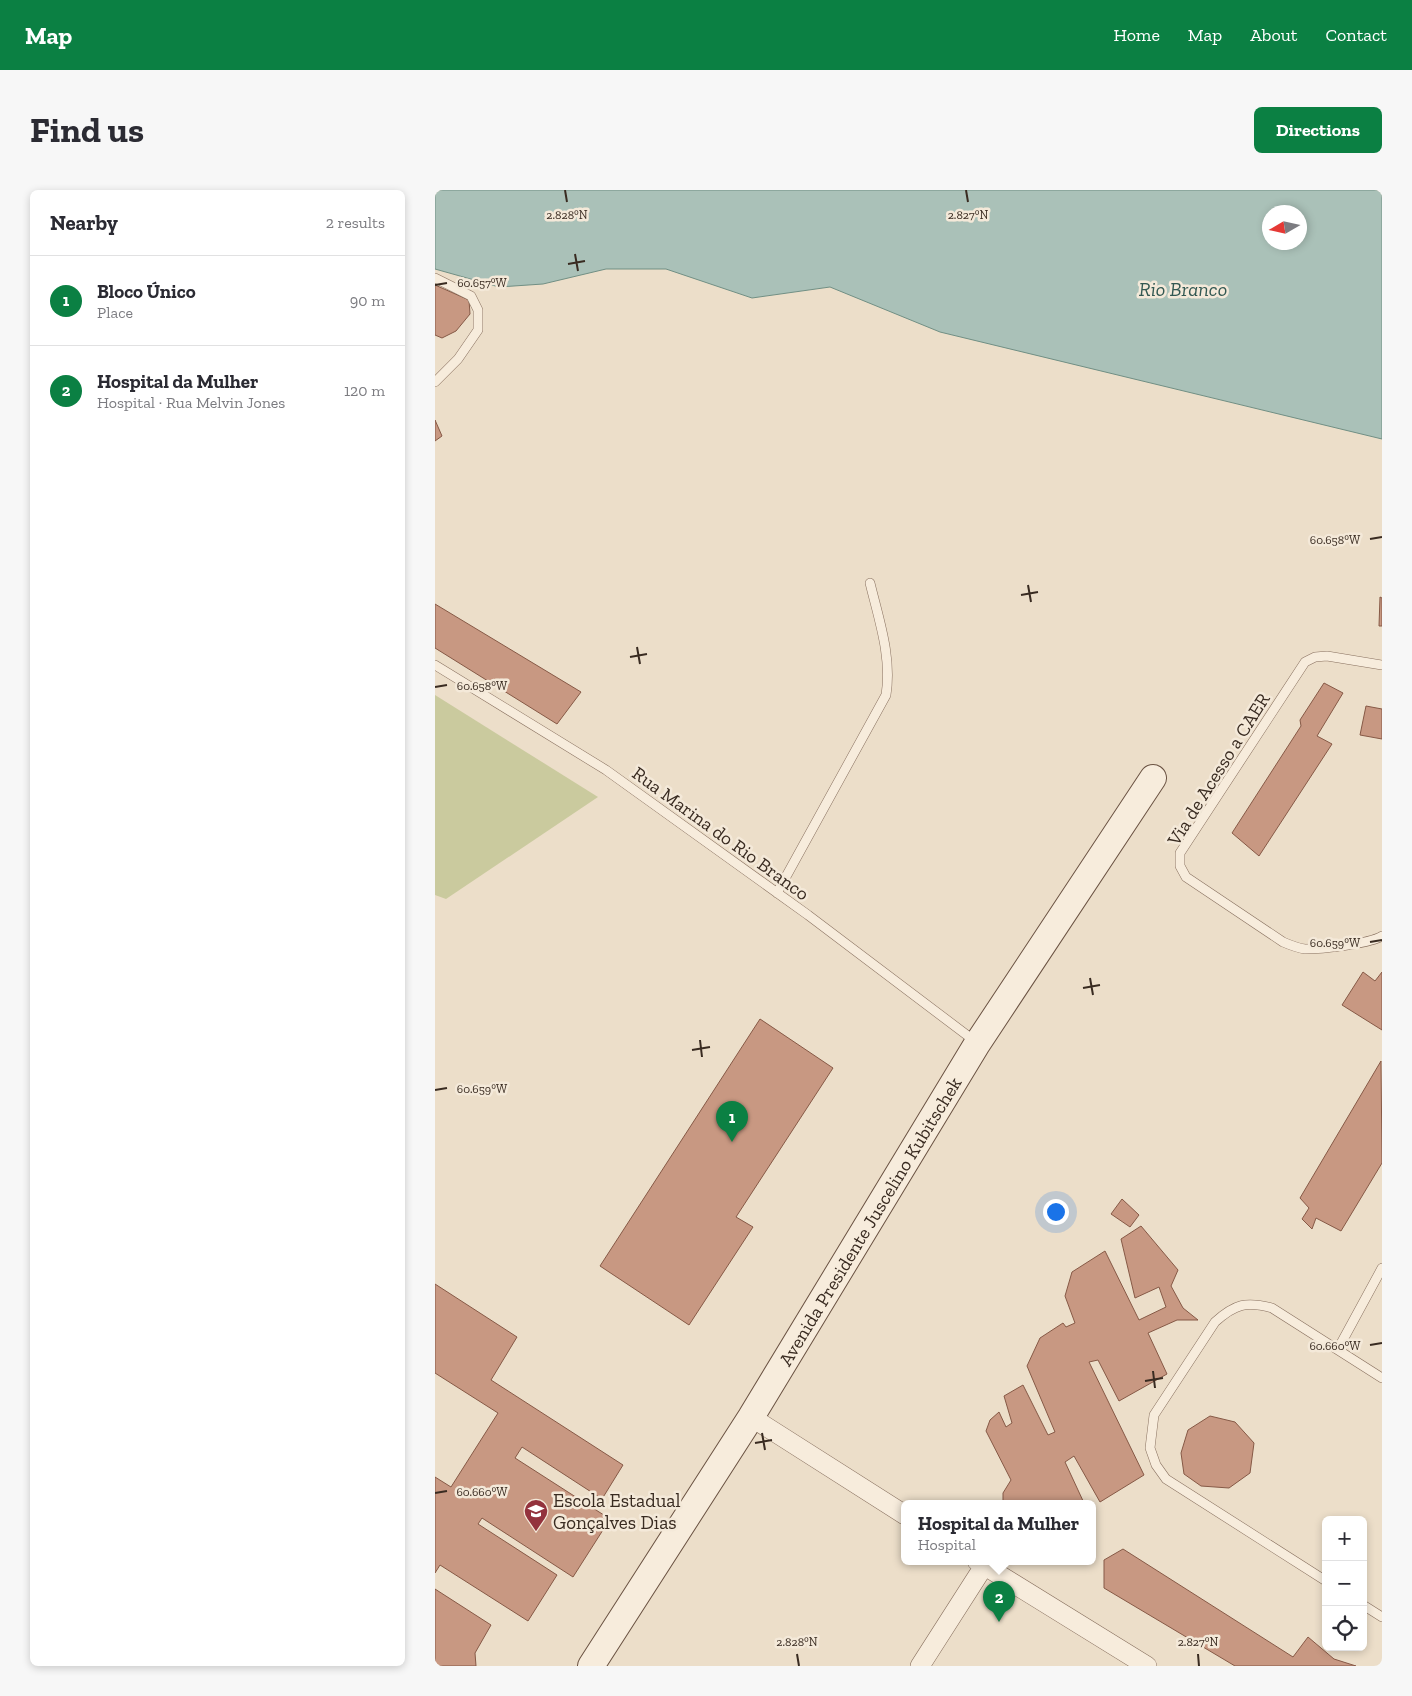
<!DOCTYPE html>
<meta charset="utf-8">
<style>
:root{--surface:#fff;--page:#f7f7f7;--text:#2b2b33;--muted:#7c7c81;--line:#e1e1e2;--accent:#0b8043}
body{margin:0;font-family:"Zilla Slab",serif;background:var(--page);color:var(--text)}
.controls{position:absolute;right:15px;bottom:15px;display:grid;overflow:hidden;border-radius:8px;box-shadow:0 2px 8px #0003}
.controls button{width:45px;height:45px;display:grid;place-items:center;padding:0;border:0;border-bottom:1px solid var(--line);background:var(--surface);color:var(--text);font:25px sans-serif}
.compass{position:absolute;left:827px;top:15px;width:45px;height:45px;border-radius:50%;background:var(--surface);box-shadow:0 2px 8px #0003;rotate:261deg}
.you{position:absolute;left:620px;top:1021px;width:18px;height:18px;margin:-12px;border:4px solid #fff;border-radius:50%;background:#1a73e8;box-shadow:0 0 0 8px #1a73e833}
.badge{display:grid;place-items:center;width:32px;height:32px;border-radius:50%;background:var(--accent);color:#fff;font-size:16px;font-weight:700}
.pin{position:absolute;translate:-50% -41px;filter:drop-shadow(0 1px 2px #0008)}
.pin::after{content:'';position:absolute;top:26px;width:18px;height:15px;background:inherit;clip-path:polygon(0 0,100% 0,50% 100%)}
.popup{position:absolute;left:466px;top:1310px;width:195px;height:65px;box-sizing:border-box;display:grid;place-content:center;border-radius:8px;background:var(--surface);filter:drop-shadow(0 1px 4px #0005);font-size:16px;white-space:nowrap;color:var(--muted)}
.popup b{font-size:19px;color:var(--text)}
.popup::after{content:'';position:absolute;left:50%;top:100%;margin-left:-10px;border:10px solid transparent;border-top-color:var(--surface)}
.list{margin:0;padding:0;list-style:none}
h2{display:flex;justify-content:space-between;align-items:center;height:65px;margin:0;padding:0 20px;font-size:21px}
h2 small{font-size:16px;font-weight:400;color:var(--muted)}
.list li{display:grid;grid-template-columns:32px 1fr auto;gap:15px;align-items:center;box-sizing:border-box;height:90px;padding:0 20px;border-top:1px solid var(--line)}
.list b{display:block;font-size:19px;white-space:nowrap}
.list p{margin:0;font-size:16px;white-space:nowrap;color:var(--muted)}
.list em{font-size:16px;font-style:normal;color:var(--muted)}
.icon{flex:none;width:28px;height:28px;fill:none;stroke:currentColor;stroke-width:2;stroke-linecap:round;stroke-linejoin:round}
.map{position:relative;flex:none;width:947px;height:1476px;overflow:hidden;border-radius:8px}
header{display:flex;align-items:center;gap:30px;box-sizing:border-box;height:70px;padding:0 25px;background:var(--accent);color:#fff}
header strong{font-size:24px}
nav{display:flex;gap:28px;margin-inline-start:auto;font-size:18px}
.intro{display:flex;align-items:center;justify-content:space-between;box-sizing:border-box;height:120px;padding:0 30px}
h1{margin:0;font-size:35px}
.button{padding:12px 22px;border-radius:8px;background:var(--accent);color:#fff;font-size:18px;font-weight:700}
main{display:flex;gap:30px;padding:0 30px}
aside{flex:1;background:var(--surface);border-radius:8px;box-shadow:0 2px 8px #0003}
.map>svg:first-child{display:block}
.green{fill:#caca9e}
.water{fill:#aac1b8;stroke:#718f84;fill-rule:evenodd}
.building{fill:#c89882;stroke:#865946}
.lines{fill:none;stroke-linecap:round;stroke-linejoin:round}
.lane-casing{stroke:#88705f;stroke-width:10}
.street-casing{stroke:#88705f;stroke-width:20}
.secondary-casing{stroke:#6a5242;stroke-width:28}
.lane{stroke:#f7ecdc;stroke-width:9}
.street{stroke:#f7ecdc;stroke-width:19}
.secondary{stroke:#f7ecdc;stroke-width:26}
.ticks{fill:none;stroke:#392b21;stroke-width:2}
.labels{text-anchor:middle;stroke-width:5;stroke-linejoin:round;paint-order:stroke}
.street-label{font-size:19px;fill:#392b21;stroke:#f4e9d9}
.poi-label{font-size:19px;fill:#392b21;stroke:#f4e9d9;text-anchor:start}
.water-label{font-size:20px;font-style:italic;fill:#325852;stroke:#f4e9d9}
.ticks-label{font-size:12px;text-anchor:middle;fill:#392b21;stroke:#f4e9d9;stroke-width:5;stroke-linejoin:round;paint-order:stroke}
</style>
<header>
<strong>Map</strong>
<nav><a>Home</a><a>Map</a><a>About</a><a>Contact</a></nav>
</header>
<div class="intro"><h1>Find us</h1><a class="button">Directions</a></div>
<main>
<aside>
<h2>Nearby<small>2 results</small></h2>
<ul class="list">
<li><span class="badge">1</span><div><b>Bloco Único</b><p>Place</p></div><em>90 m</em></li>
<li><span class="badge">2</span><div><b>Hospital da Mulher</b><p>Hospital · Rua Melvin Jones</p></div><em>120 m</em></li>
</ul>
</aside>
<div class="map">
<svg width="947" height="1476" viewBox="0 0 947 1476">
<rect width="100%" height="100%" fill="#ecdec9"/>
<path class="green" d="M0,505l163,102 -152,102 -11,-4z"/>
<path class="water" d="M0,0h947v249l-442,-107 -110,-45 -78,11 -86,-29h-60l-63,15 -44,3 -64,-18zM834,22h30v30h-30z"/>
<path class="building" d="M0,95l34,15 1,14 -14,17 -14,7 -7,-3z
M0,230l7,16 -7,5z
M945,407l2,1v28h-3z
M0,414l146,88 -24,32 -122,-76z
M889,493l19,10 -26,43 15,8 -73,112 -27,-23 69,-107 -1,-6z
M931,516l16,3v30l-22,-4z
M928,782l12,9 7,-9v58l-40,-25z
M325,829l73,49 -97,149 17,10 -64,98 -89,-59z
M946,871l1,102 -41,68 -25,-13 -4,11 -10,-10 7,-11 -9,-10z
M687,1009l17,16 -9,12 -19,-13z
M706,1036l37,44 -7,16 12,22 15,12h-21l-29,13 19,41 -48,27 -21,-41 -9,2 55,113 -44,27 -26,-46 -9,6 19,41h-81v-10l8,-13 -25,-49 4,-11 9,-8 7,15 6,-4 -8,-27 19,-11 25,50 7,-3 -28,-66 13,-28 23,-15 3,4 9,-4 -10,-27 7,-24 33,-21 34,69 27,-13 -7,-20 -24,11 -14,-59z
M0,1094l82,53 -26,43 132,85 -21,34 -80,-52 -7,11 95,61 -37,58 -91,-59 -4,6 79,51 -29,46 -88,-56 -5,8v-96l16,10 47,-74 -63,-40z
M775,1226l25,6 19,21 -4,30 -21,15 -28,-2 -17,-12 -3,-21 7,-23z
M688,1359l170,108 15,-20 26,22 22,7h-121l-131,-78v-28z
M0,1399l56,36 -16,28 1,13h-41z"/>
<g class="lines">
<g class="lane-casing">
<path id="lane" d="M0,88l36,18 7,14v20l-20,29 -23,23
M0,475l171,105 202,145 168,127
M947,475l-55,-9 -12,1 -10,5 -125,191v13l6,11 97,65c7,3 14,6 22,7 16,0 64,-5 77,-13
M342,703l109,-198c6,-38 -7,-75 -16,-112
M903,1159l44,-81
M891,1391l-160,-102 -10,-14 -6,-17 4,-33 61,-93c20,-18 31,-21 57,-14l110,70
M928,1415l19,12"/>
</g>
<g class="street-casing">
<path id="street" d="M316,1227l154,98
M542,1371l170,105
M485,1476l64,-100"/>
</g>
<g class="secondary-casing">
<g id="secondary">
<path id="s1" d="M156,1476l160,-249 226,-373 176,-266"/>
</g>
</g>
<use href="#lane" class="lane"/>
<use href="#street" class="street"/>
<use href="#secondary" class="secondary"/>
</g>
<path class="ticks" d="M130,0l2,12M531,0l2,12M140,64l3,17M133,74l17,-3M0,95l12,-2M935,349l12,-2M593,395l3,17M586,405l17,-3M202,457l3,17M195,467l17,-3M0,497l12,-2M935,752l12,-2M655,788l3,17M648,798l17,-3M265,850l2,17M257,860l18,-3M0,900l12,-2M935,1155l12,-2M718,1181l2,17M710,1191l18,-3M327,1243l3,17M320,1253l17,-3M0,1303l12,-2M362,1464l2,12M763,1464l1,12"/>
<defs>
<g id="school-pin" transform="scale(1.25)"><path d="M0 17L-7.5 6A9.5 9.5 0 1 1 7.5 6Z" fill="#93323d" stroke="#f4e9d9"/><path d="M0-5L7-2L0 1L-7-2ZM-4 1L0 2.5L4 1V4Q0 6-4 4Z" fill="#fff"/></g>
</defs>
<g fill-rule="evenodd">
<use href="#school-pin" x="101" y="1321"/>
</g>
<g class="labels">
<g class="street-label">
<text transform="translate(783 579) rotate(-58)" y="7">Via de Acesso a CAER</text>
<text transform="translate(286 643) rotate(36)" y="7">Rua Marina do Rio Branco</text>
<text dy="7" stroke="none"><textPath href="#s1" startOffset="525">Avenida Presidente Juscelino Kubitschek</textPath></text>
</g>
<g class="poi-label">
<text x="118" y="1317">Escola Estadual<tspan x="118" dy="22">Gonçalves Dias</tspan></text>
</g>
<g class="water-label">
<text x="748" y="106">Rio Branco</text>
</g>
</g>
<g class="ticks-label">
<text x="132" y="29">2.828°N</text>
<text x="533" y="29">2.827°N</text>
<text x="47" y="97">60.657°W</text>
<text x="900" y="354">60.658°W</text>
<text x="47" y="500">60.658°W</text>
<text x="900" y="757">60.659°W</text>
<text x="47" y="903">60.659°W</text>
<text x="900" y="1160">60.660°W</text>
<text x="47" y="1306">60.660°W</text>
<text x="362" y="1456">2.828°N</text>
<text x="763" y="1456">2.827°N</text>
</g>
</svg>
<div class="controls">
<button>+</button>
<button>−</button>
<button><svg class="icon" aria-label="locate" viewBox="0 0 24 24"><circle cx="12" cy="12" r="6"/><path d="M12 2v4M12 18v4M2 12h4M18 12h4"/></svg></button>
</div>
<svg class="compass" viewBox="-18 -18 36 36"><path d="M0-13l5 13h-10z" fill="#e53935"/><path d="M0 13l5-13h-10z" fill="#7c7c81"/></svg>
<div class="you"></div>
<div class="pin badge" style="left:297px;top:952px">1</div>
<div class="pin badge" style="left:564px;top:1432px">2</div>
<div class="popup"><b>Hospital da Mulher</b>Hospital</div>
</div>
</main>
